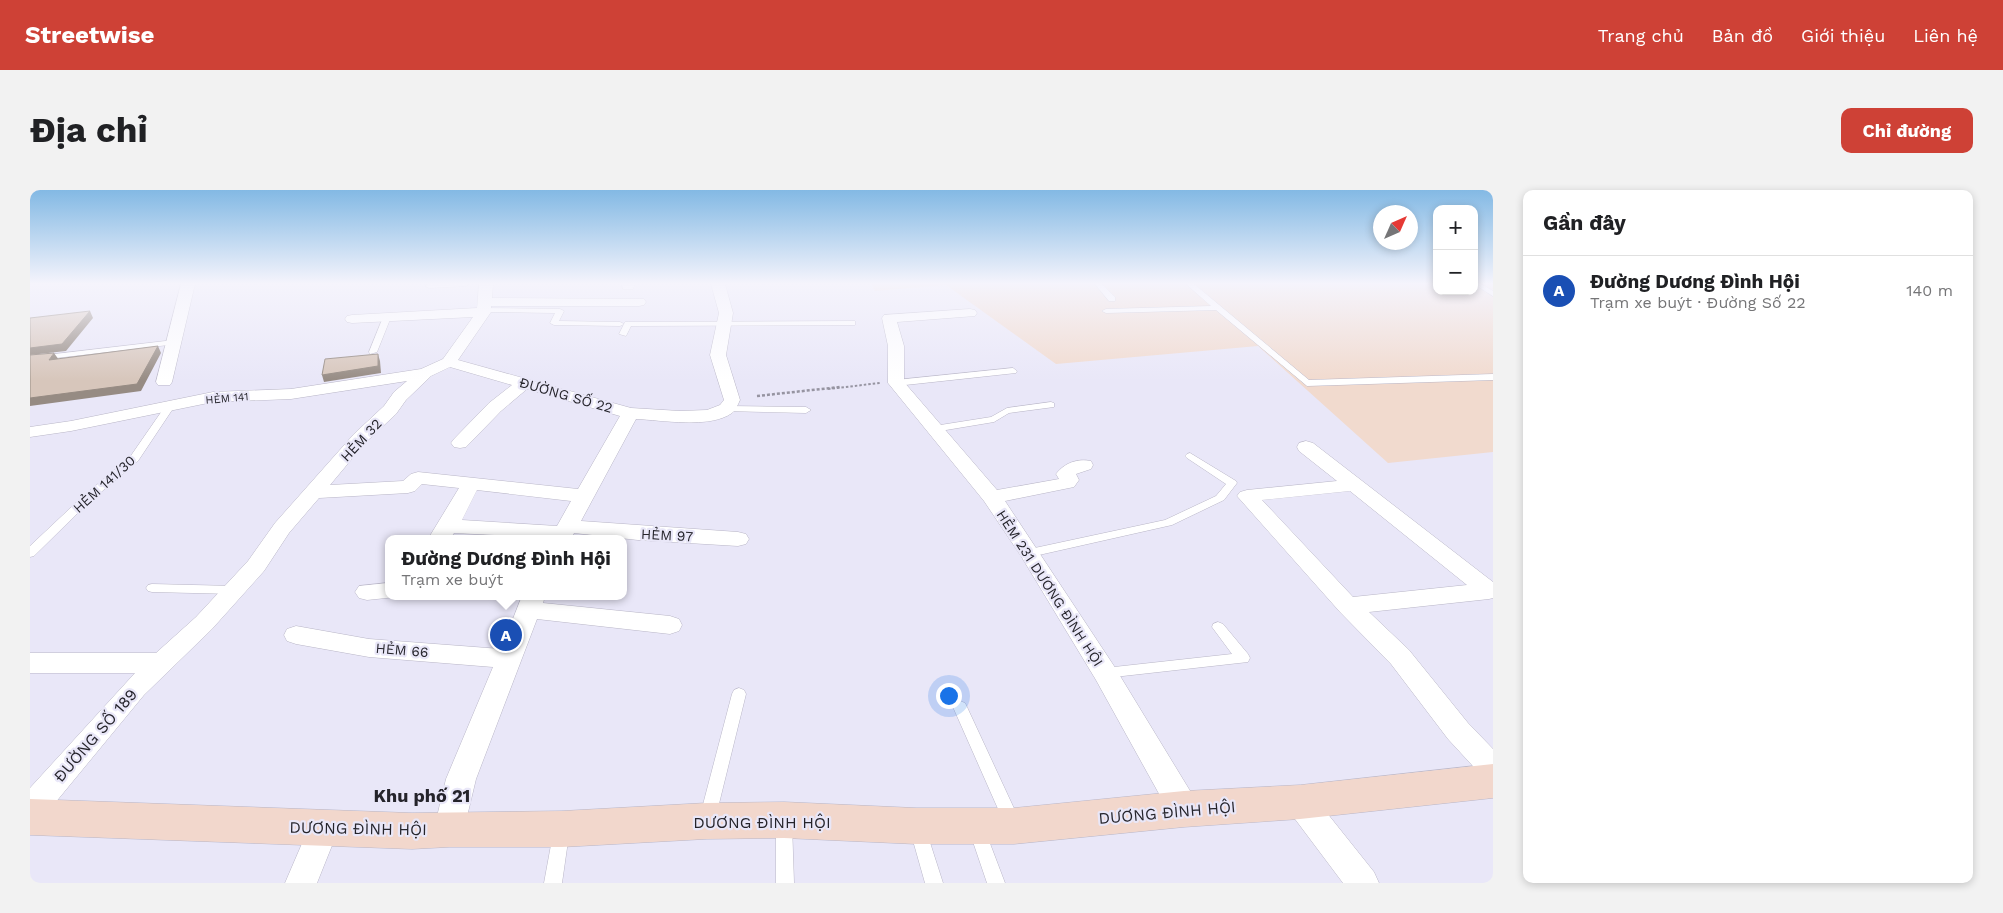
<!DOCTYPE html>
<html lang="vi">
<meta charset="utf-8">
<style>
:root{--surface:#fff;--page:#f2f2f2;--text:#202124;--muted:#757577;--line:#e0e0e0;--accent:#ce4136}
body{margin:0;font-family:"Work Sans",sans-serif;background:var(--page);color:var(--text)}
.controls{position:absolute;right:15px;top:15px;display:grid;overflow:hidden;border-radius:10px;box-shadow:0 2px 8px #0003}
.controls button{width:45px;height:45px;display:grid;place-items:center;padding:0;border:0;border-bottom:1px solid var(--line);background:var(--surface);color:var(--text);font:25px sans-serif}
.compass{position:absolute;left:1343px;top:15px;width:45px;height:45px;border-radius:50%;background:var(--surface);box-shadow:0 2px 8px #0003;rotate:45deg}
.you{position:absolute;left:918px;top:505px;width:18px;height:18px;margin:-12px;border:4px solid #fff;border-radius:50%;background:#1a73e8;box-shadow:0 0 0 8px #1a73e833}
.badge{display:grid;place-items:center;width:32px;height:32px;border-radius:50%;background:var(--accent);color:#fff;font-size:16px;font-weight:700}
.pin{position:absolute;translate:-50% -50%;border:2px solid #fff;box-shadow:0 1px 5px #0006}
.popup{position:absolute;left:355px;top:345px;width:242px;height:65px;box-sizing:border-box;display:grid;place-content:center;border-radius:10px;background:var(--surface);filter:drop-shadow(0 1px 4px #0005);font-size:16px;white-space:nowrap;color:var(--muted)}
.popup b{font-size:19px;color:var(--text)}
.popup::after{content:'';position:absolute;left:50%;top:100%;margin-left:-10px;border:10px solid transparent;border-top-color:var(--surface)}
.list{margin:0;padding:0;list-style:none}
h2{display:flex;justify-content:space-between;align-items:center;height:65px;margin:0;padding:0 20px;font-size:21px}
h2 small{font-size:16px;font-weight:400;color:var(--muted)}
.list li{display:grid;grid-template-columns:32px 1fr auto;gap:15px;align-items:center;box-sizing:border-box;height:70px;padding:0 20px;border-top:1px solid var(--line)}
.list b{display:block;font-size:19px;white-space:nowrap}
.list p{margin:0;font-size:16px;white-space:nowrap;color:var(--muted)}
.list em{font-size:16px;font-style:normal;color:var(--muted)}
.map{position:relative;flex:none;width:1463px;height:693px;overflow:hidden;border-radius:10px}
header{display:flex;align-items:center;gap:30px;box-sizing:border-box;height:70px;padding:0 25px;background:var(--accent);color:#fff}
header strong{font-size:24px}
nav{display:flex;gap:28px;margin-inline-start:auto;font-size:18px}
.intro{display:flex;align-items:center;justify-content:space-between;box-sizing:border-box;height:120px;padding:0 30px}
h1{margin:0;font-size:35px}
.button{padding:12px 22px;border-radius:10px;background:var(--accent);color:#fff;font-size:18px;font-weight:700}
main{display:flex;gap:30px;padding:0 30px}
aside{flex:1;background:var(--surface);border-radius:10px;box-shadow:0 2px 8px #0003}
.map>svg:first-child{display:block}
.industrial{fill:#f1dace}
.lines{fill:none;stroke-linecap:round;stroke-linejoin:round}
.lane-casing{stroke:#b9b6c7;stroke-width:1}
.street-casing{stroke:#b9b6c7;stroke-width:1}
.secondary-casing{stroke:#b9b6c7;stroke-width:1}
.path-far1{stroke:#9694a1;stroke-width:2;stroke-dasharray:2.5 2;stroke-linecap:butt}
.path{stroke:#9694a1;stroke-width:2.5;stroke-dasharray:3 2;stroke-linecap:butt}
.lane{fill:#fff;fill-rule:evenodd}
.street{fill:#fff;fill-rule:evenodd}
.secondary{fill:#f2d7cc;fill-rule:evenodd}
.shaded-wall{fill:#968b83}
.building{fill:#d7c6bb;stroke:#968b83}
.labels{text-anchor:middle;stroke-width:4.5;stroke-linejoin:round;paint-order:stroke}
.far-street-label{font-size:11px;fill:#25242b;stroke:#e9e7f8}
.street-label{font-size:14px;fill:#25242b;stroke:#e9e7f8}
.near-street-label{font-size:16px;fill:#25242b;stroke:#e9e7f8}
.near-neighbourhood-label{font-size:18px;font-weight:bold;fill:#25242b;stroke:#e9e7f8}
</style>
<header>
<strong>Streetwise</strong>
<nav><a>Trang chủ</a><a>Bản đồ</a><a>Giới thiệu</a><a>Liên hệ</a></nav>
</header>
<div class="intro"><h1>Địa chỉ</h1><a class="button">Chỉ đường</a></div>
<main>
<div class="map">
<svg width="1463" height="693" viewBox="0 0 1463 693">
<rect width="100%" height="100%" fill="#e9e7f8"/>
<path class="industrial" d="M841,94h566v7h37v-7h19v168l-105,11 -130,-117 -202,18 -110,-79 -71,6z"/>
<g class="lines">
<g class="lane-casing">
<path id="lane" d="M439,94l-3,2 -37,2 -4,-2 3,-2z
M1065,94h7l13,13v4h-6z
M1156,94h8l115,96 184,-6v6l-186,6 -91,-76 -110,3 -4,-2 4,-2 105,-3z
M1444,94h7l12,7v5z
M451,118l79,1 4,2 -5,10 61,1 4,2 -4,2 -66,-1 -4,-2 5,-10 -71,-1h-3z
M354,125l7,2 -14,35 -7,2 -1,-2z
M822,131h3v4l-224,1 -5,10 -7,-2 6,-12h3z
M144,150h3v4l-147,17v-4z
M983,178l4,3 -1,2 -120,13 -4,-3 4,-3z
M1021,212l3,1v4l-45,6 -15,9 -60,10 -5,-3 5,-3 57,-9 16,-9z
M139,214l5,3 -36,54 -50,42 -54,53 -4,1v-11l50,-47 50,-42 36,-52z
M698,216l78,1 5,3 -5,3 -81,-2 -2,-2z
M1160,263l46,28 1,2 -13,17 -52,25 -142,32 -6,-4 6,-4 135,-29 51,-24 10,-12 -39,-26 -2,-2 2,-2z
M122,394l82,2 4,1 2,3 -2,3 -4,1 -82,-2 -4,-1 -2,-3 2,-3z
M1188,432l5,2 25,30 2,4 -2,4 -143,16 -5,-1 -2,-4 2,-4 5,-1 127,-14 -20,-27 1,-3z
M709,498l5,2 2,4 -30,122 -2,5 -6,2 -6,-2 -2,-5 32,-122 2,-4z
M930,511l5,2 2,4 51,110 2,5 -2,5 -6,2 -6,-2 -53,-120 2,-4z
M754,627l6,2 2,5 2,59h-18v-59l2,-5z
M888,632l6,3 2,5 17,53h-18l-15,-53 2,-5z
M947,632l6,3 22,58h-18l-18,-53 2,-5z
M531,636l6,3 2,5 -7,49h-18l9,-49 2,-5z"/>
</g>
<g class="street-casing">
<path id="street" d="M151,94h14l-23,98 -2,3h-12l-2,-3z
M449,94h14l-1,14 152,1 2,3 -2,3 -5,1h-148v6l-33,48 173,48 49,3 27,-1 13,-5 4,-5 -14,-45 9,-42 -8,-29h14l8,29 -7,42 14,45c-2,4 -4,10 -8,13 -22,16 -71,7 -96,6l-55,102 157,11 8,2 3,5 -3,5 -8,2 -100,-6 -64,-7 -3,6 -117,-6 -4,6h-22l31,-51 -37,-4 -7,7 -7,2 -89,5 -30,35 -25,38 -52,58 -68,66 -103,125 -11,4v-36l105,-115h-105v-20h126l40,-36 52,-56 27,-38 79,-89 30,-28 10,-14 13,-11 -116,18 -78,3 -142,29 -41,6v-10l41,-6 142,-29 78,-3 130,-20 22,-10 30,-42 -121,6 -5,-1 -2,-3 2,-3 5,-1 125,-7zM420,177l62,18 -23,18 -35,36 -3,4 3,4 6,1 6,-1 35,-36 26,-22 93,27 -42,73 -160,-17 -7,2 -8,7 -73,4 36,-43 30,-28 10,-14 25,-24zM447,300l94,11 -14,25 -95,-6z
M592,94h13l-2,5h-10z
M940,119l5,1 2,3 -2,3 -78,6 7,24v36l93,108 62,-11 -3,-5c8,-11 22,-16 35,-13l2,4 -2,4 -15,5 3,6 -5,7 -69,14 109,165 81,133 4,10 -4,10 -11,4 -11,-4 -77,-139 -75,-124 -37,-55 -96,-118v-37l-6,-28 2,-3z
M1276,251l7,2 180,139v16l-4,1 -120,13 40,38 59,73 25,26v31l-10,-3 -35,-38 -57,-75 -51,-52 -103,-116 3,-4 7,-2 90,-9 -38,-30 -2,-4 2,-4zM1320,301l117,94 -114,12 -91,-97z
M358,393v13l8,1 -29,3 -8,-2 -4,-6 4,-6z
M492,406h23l-2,7 127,13 9,3 3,6 -3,6 -9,3 -133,-15 -61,160 -12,50 -4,10 -11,4 -11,-4 -4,-10 12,-50 47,-112 -124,-10 -73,-13 -9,-3 -3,-6 3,-6 9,-3 73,13 132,10z
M1270,599l11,4 63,79 5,11h-36l-54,-72 -4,-9 4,-9z
M294,624l11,4 4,10 -22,55h-32l28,-65z"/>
</g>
<g class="secondary-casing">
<path id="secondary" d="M1463,574v34l-193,21 -116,8 -170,17h-98l-132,-6 -78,1 -144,8h-113l-37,2 -382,-14v-36l382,14 150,-2 144,-8 78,-1 132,6h98l170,-17 116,-6z"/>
</g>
<path class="path-far1" d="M798,199l52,-6"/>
<path class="path" d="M727,206l83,-9"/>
<use href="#lane" class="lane"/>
<use href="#street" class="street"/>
<use href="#secondary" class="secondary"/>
</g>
<path class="shaded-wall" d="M60,121l3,7 -27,33 -36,4v-7z
M128,156l3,7 -20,38 -111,15v-8z
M24,163l5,7h-10z
M348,164l2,7 1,12 -57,9 -2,-7z"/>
<path class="building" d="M60,121l-28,33 -32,4v-30z
M128,156l-21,38 -107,14v-43l24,-2 -5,7z
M348,164v12l-56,9 3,-16z"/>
<linearGradient id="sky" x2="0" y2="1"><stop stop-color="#83b9e4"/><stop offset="0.49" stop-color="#f5f4fc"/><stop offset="1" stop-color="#f5f4fc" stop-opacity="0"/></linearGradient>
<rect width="1463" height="191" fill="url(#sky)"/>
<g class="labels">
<g class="far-street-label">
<text transform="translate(197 208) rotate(-5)" y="4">HẺM 141</text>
</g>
<g class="street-label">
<text transform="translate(536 205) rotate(16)" y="5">ĐƯỜNG SỐ 22</text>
<text transform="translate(331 250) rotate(-47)" y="5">HẺM 32</text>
<text transform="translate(74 294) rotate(-42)" y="5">HẺM 141/30</text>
<text transform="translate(637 345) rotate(3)" y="5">HẺM 97</text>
<text transform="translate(1020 398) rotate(57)" y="5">HẺM 231 DƯƠNG ĐÌNH HỘI</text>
<text transform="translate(372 460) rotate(5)" y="5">HẺM 66</text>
</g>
<g class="near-street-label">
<text transform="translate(65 545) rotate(-49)" y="6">ĐƯỜNG SỐ 189</text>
<text transform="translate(1137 622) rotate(-5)" y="6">DƯƠNG ĐÌNH HỘI</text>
<text x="732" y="638">DƯƠNG ĐÌNH HỘI</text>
<text transform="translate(328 638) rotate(1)" y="6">DƯƠNG ĐÌNH HỘI</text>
</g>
<g class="near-neighbourhood-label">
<text x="392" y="612">Khu phố 21</text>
</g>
</g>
</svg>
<div class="controls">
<button>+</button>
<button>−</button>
</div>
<svg class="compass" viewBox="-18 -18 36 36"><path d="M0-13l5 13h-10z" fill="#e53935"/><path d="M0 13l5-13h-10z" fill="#757577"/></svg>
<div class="you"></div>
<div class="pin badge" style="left:476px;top:445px;background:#1a4fb4">A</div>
<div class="popup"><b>Đường Dương Đình Hội</b>Trạm xe buýt</div>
</div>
<aside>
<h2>Gần đây<small></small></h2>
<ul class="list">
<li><span class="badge" style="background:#1a4fb4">A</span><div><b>Đường Dương Đình Hội</b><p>Trạm xe buýt · Đường Số 22</p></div><em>140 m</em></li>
</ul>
</aside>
</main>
